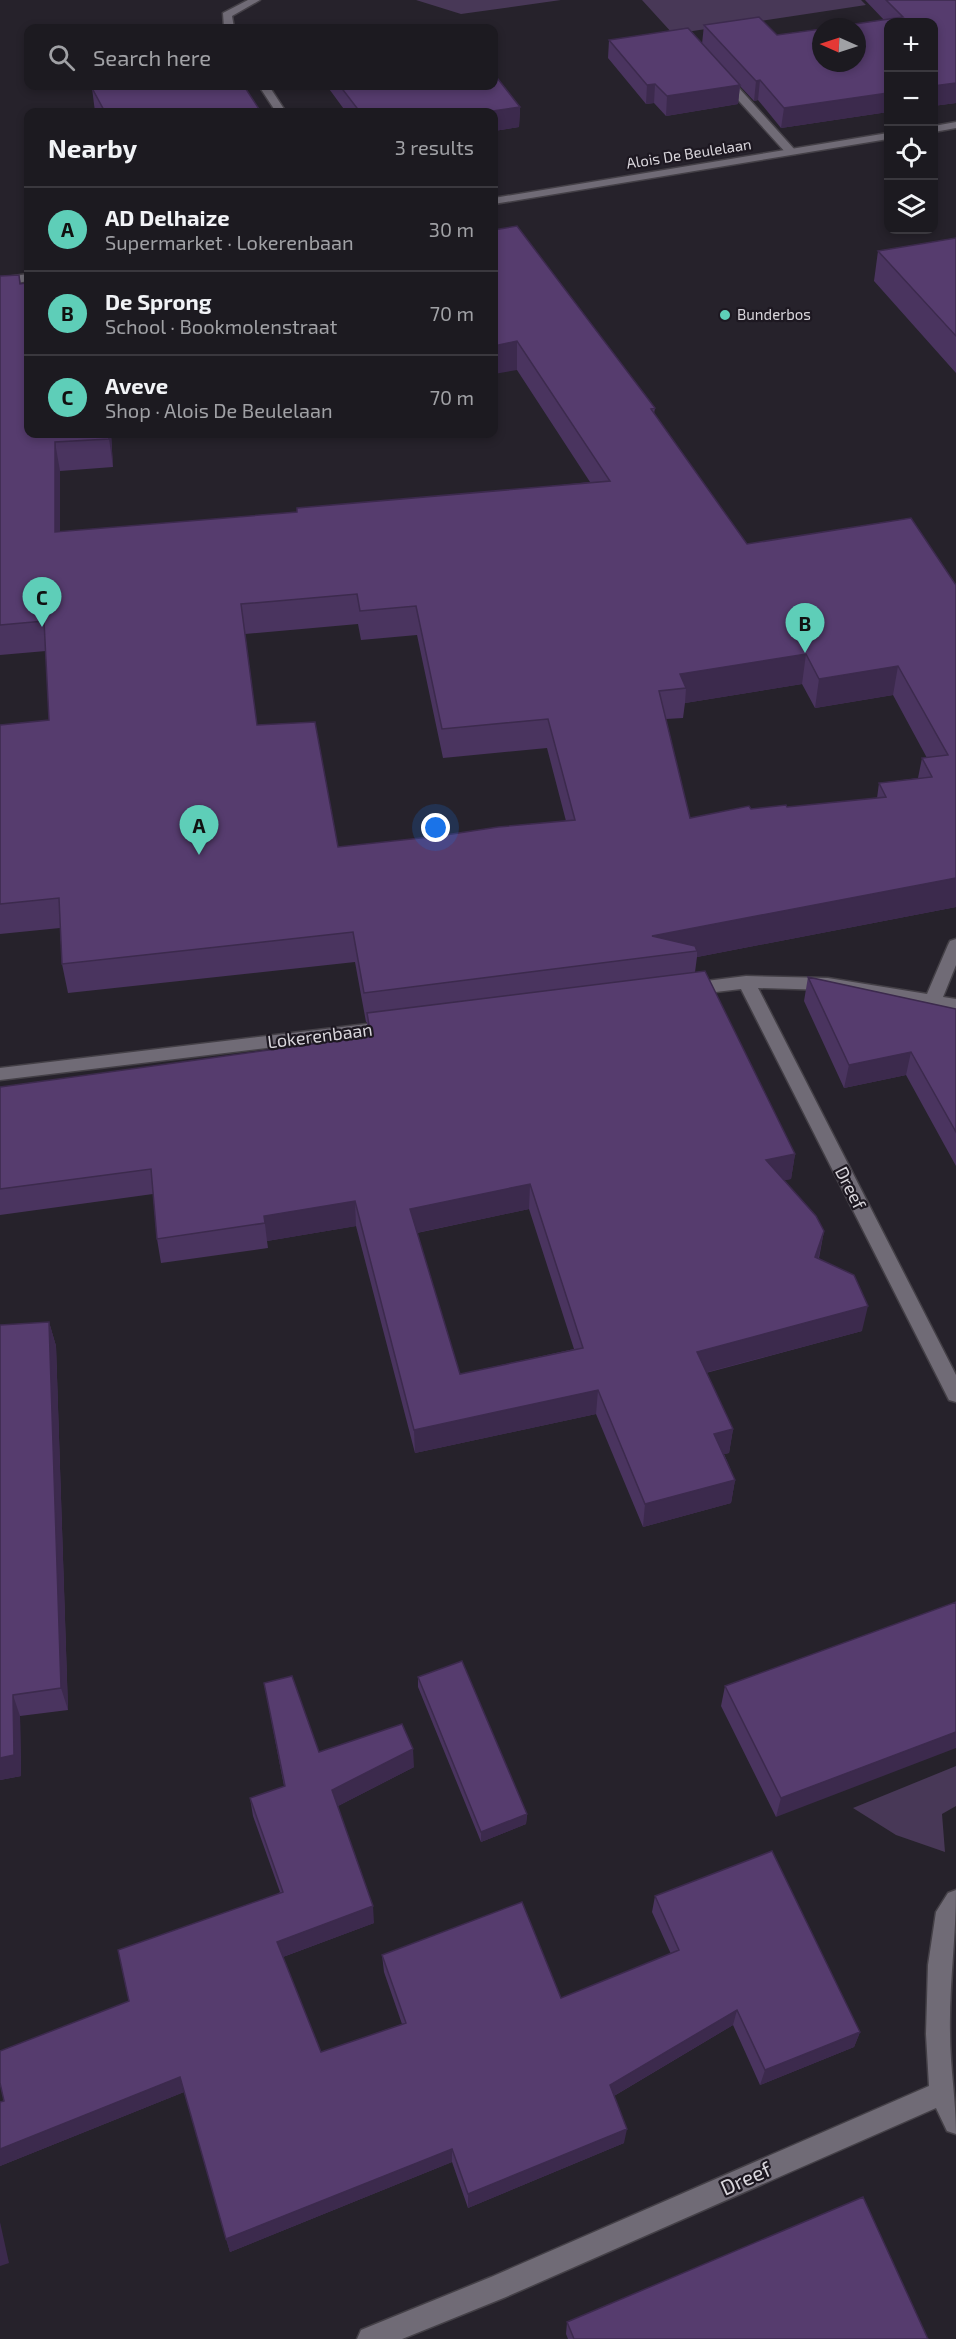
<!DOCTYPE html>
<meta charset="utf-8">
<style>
:root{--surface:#1c1a20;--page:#252329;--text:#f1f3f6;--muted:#a0a1a5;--line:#3a383e;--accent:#5eceb8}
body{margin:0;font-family:"Exo 2",sans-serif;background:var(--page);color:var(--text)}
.controls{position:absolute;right:18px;top:18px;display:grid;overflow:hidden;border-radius:12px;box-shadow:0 3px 9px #0003}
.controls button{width:54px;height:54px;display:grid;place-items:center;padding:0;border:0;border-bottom:2px solid var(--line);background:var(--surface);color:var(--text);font:30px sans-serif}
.compass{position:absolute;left:812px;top:18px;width:54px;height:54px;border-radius:50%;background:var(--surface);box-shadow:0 3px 9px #0003;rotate:273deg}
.you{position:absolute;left:436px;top:828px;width:21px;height:21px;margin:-15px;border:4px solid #fff;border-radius:50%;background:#1a73e8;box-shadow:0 0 0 9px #1a73e833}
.badge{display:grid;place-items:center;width:39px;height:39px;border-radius:50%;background:var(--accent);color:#111;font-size:20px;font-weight:700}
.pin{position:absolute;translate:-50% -50px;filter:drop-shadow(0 2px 3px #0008)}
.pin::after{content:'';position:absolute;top:32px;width:21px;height:18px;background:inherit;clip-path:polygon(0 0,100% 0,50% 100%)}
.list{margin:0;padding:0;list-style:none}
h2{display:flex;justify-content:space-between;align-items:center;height:78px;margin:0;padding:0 24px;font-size:26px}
h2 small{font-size:20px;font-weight:400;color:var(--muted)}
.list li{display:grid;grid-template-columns:39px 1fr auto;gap:18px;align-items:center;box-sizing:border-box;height:84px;padding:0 24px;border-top:2px solid var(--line)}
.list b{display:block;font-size:22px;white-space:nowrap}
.list p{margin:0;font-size:20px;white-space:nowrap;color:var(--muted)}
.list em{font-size:20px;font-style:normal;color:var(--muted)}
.icon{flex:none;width:33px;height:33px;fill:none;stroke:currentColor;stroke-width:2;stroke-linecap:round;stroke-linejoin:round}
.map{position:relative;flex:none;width:956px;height:2339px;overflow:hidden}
.search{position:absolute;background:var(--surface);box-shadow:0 3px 9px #0003;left:24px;top:24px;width:474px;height:66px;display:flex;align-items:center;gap:15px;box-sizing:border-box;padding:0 21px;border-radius:12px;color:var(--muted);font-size:22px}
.panel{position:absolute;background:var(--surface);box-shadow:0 3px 9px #0003;left:24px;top:108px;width:474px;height:330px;border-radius:12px}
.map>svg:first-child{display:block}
.green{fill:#483857}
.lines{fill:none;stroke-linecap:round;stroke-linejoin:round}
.lane-casing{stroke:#444047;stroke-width:3}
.street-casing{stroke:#444047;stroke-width:3}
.secondary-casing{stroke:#444047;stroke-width:3}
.lane{fill:#706b76;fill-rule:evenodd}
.street{fill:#706b76;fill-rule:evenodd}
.secondary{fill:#706b76;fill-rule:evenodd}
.wall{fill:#4a345f;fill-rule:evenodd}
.shaded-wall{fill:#3c2a4d}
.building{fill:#563c6e;stroke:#3c2a4d;stroke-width:1.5;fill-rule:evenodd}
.poi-dot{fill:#5eceb8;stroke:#1d1821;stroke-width:2}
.labels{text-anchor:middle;stroke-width:4.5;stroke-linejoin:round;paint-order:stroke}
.far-street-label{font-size:15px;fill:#d9d6dc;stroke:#1d1821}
.far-poi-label{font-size:15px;fill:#d9d6dc;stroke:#1d1821;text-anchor:start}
.street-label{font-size:18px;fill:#d9d6dc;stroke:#1d1821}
.near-street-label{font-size:21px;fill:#d9d6dc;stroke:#1d1821}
</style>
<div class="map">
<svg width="956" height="2339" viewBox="0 0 956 2339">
<rect width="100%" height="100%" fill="#26222b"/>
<path class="green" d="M416,0h145l-100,14z
M642,0h219l5,5 -193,29z
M956,1766v40l-14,8 3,38 -49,-17 -43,-27z"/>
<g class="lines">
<g class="lane-casing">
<path id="lane" d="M248,0h12l-28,16 2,12h-10l-1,-15z
M724,75l4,1 67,74v4h-8l-67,-74 -1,-2z
M259,86h10l17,26h-10z"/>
</g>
<g class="street-casing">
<path id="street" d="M956,939v26l-13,32 13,2v12l-128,-21 -70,-2 198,387v27l-7,-2 -208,-411 -51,6 -6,-2 -2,-4 2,-4 6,-2 56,-7 82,2 99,16 21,-49 2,-4z
M392,1021l6,2 3,4 -3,4 -6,2 -392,47v-12z
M956,1890c0,48 -7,95 -6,143 0,34 6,67 6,101l-9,-3 -11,-23 -430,189 -104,42h-45l4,-9 130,-53 438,-191 -3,-52 2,-69 8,-53 12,-19z"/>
</g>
<g class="secondary-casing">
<path id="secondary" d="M956,122v6l-22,4v-6z
M888,133v6l-394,65v-6z
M28,274v7l-28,5v-8z"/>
</g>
<use href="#lane" class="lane"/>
<use href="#street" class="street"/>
<use href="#secondary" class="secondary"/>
</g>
<path class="wall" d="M865,0h91v103l-23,3v-84h-45v90l-107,16 -23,-28 -4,1 -14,-15 -2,18 -72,12 -12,-13 -8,1 -38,-46 1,-18 93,4 2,-19 73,10 107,-15z
M327,86h167l26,21 -1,20 -25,4v-19h-148z
M92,88l169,24h-166z
M494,230l161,178 -1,6 93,130 209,41v322l-259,50 -2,15 100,182 -4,25 -7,1 40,51 -5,27 43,73 -156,42 27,56 -4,24 -5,1 11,26 -4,23 -88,24 -47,-113 -181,39 -59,-227 -89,15 1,7 -107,15 -4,-24 -4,-45 -153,21v-128l368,-50 -1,-15h-1l-11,-60 -287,31 -6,-29 -2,-36 -60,6v-209l49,-5 -3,-69 -46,4v-379l19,-1 2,9 7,150h83l2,33 -53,4v61l237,-20 293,-30 -73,-112zM358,624l3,16 56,-5 26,123 104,-10 19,73 -127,15 -101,11 -81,-122 -12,-91zM802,684l13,24 78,-13 34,63h-5l-4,20 -39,5 -2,15 -90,9 -36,2 -61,9 -24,-99 17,-1 2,-15zM529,1209l45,140 -114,25 -43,-141z
M956,238v135l-82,-92 4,-30z
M808,977l148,32v157l-50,-91 -62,13 -40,-87z
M49,1322l7,24 12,364 -48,6 1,60 -21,4z
M956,1602l-180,215 -55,-111 4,-20z
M418,1677l109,137 -1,10 -45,18 -63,-155z
M264,1683l55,69 95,15 -76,39 36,117 -91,34 38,95 81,-28 -18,-52 -2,-17 179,43 110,-44 -19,-42 3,-16 205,136 -6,15 -94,38 -27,-60 -119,71 10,47 -156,65 -16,-46 -222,90 -46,-160 -184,74v-64l4,-1 125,-100 151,-109 -27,-76 -3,-18 34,-12z
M567,2322l361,17h-360l-2,-5z"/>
<path class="shaded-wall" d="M760,80l-2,20 -4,1 2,-20z
M956,83v20l-23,3v-20z
M655,84l-1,19 -8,1 1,-19z
M740,85l-2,19 -72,12 1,-20z
M888,93v19l-107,16 3,-20z
M520,107l-1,20 -25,4v-19h-8z
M26,283l2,15v14l-1,-10z
M517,341v29l-23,4v-28z
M108,434h3l2,33 -4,-28z
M55,442l5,29v90l-5,-29z
M806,654l-4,30 -117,19 1,-15 -6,-14z
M898,666l-5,29 -78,13 4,-29z
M956,878v29l-259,50v-6l-45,-15z
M911,1052l-5,23 -62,13 5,-23z
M795,1154l-4,25 -29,6 4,-25z
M530,1184l-1,25 -118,25 -1,-25z
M355,1201l1,25 -89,15 -3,-25z
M824,1231l-5,24 -8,26 4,-24z
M868,1306l-6,25 -169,45 4,-24z
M49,1322l7,24 12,364 -7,-22z
M598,1390l-2,24 -181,39 -1,-23z
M733,1429l-4,24 -18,4 3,-23z
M735,1480l-4,23 -88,24 2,-23z
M13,1695l7,21 1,60 -21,4v-22z
M956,1732v16l-180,69 5,-19z
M413,1749l1,18 -80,41 -2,-18z
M527,1814l-1,10 -45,18v-10z
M373,1906l1,17 -94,35 -3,-16z
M737,2010l-4,15 -126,75 3,-15z
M860,2032l-6,15 -94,38 5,-15z
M180,2077l4,15 -184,74v-17z
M627,2129l-3,14 -156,65v-14z
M452,2149v13l-222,90 -4,-13z
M0,2222l9,41 -9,3z"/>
<path class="building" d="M886,0h70v83l-23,3v-64h-45v71l-104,15 -24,-28 -4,1 -52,-56 55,-8 18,18 44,-6v34h36v-36h-23l69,-10z
M455,26l2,2h-18z
M688,28l52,57 -73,11 -12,-12 -8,1 -38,-45z
M494,74l26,33 -34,5h-126l-20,-26h154z
M110,86h134l17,26h-156l-13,-24z
M517,226l138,182 -4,1 96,135 164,-26 45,67v293l-304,58 43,10 2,5 -333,42 -11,-61 -291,32 -3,-66 -59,6v-179l49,-5 -5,-99 -44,4v-349l19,-1 1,9 6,-1 1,19h1v132h80l1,5 -54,3v90l242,-20v-4l313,-27 -93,-140 -23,5v-116zM357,594l3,17 56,-5 26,123 106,-10 27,101 -77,7 -59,9 -101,11 -23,-125 -58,3 -16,-121zM806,654l13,25 79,-13 50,89 -26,3 10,19 -53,6 7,14 -99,10 -1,-2 -35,4 -2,-3 -59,12 -31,-127 27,-3 -6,-14z
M956,238v98l-78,-85z
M705,971l90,183 -29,6 50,56 8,15 -9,26 39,18 14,31 -171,46 36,77 -19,5 21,46 -90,24 -47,-114 -184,40 -59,-229 -91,15 1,7 -108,16 -6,-70 -151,20v-102l371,-51 -4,-23zM530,1184l53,164 -123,26 -50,-165z
M808,977l148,32v123l-45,-80 -62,13z
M49,1322l12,366 -48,7 1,60 -14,3v-433z
M956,1602v130l-175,66 -56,-112z
M462,1661l65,153 -46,18 -63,-155z
M292,1676l27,76 83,-28 11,25 -81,41 41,116 -96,36 44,110 85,-29 -24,-68 140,-53 39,96 118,-48 -24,-54 117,-45 88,181 -95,38 -28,-60 -127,75 17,44 -159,65 -16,-45 -226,90 -46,-162 -180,72v-47l4,-1 -4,-18v-32l129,-50 -11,-51 165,-58 -33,-94 35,-12 -21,-103z
M863,2197l65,142h-354l-7,-17z"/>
<circle class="poi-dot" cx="725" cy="315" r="6"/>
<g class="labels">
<g class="far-street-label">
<text transform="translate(689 154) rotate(-9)" y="5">Alois De Beulelaan</text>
</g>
<g class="far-poi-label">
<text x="737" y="320">Bunderbos</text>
</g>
<g class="street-label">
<text transform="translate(320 1036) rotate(-7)" y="6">Lokerenbaan</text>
<text transform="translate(850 1188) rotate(63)" y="6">Dreef</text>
</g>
<g class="near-street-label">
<text transform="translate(746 2179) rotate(-24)" y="7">Dreef</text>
</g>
</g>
</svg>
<div class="controls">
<button>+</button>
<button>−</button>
<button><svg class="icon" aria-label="locate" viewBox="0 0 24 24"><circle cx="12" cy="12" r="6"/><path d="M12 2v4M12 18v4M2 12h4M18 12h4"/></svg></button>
<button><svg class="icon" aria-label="layers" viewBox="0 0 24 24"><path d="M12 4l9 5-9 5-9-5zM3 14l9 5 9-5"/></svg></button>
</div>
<svg class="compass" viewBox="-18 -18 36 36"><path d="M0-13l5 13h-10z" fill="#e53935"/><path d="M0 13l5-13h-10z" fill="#a0a1a5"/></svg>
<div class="you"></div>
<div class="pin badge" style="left:199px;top:855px">A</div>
<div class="pin badge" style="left:805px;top:653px">B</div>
<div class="pin badge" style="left:42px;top:627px">C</div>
<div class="search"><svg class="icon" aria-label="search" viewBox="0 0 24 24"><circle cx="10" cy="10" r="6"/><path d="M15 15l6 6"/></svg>Search here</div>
<section class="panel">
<h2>Nearby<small>3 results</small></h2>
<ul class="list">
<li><span class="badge">A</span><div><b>AD Delhaize</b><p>Supermarket · Lokerenbaan</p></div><em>30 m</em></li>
<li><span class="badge">B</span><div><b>De Sprong</b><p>School · Bookmolenstraat</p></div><em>70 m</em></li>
<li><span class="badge">C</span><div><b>Aveve</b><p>Shop · Alois De Beulelaan</p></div><em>70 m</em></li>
</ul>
</section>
</div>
